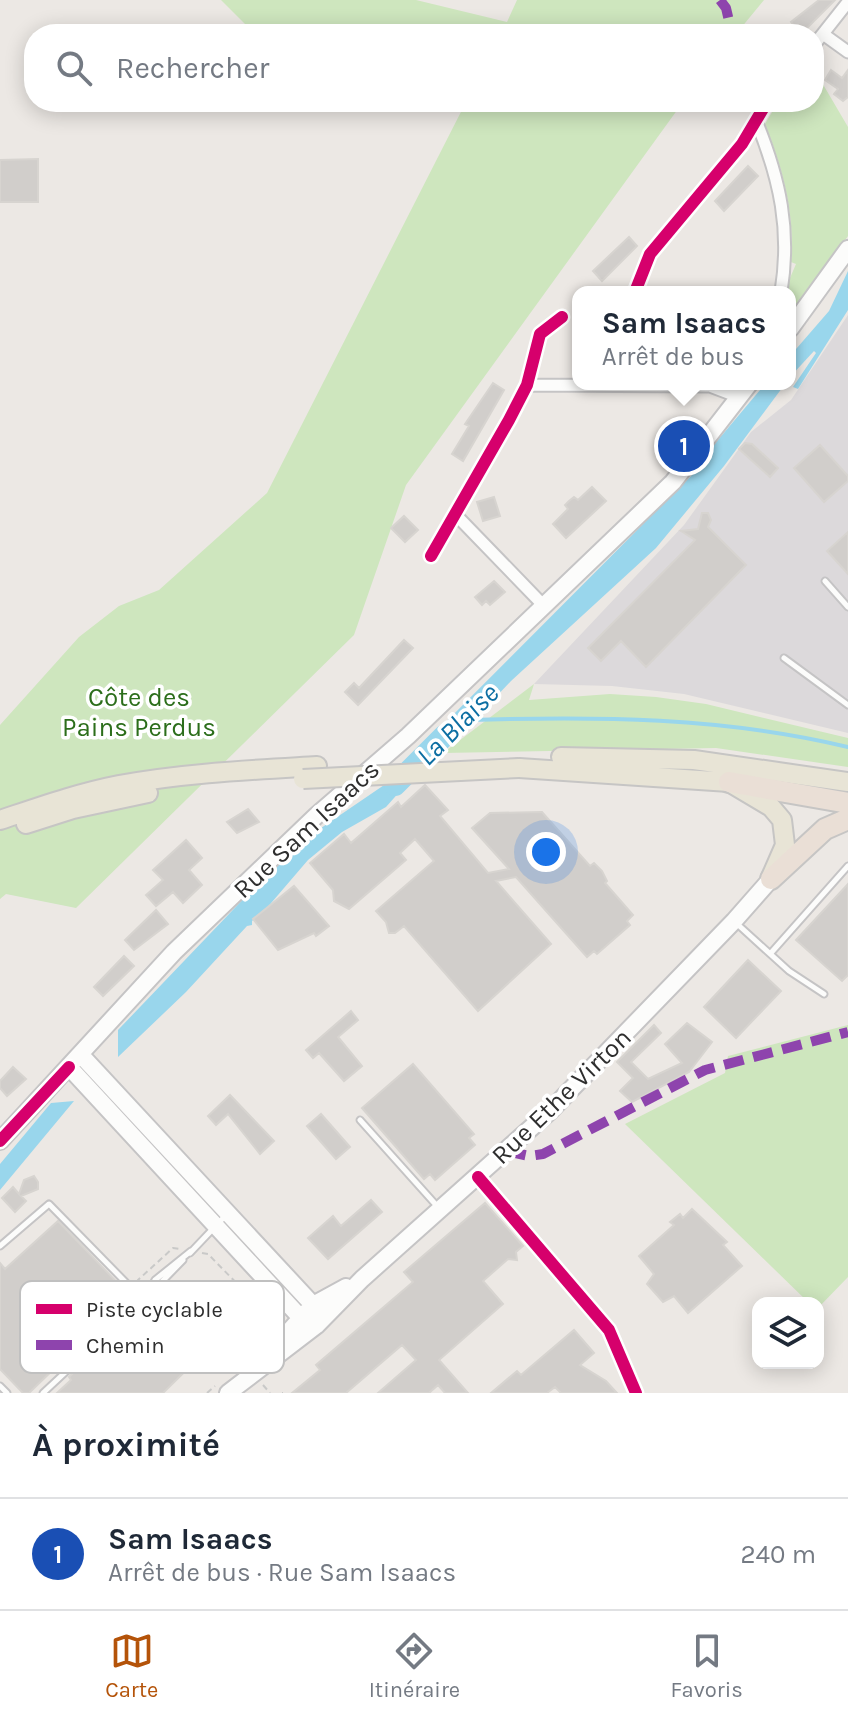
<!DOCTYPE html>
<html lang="fr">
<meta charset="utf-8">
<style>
:root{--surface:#fff;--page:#f6f6f7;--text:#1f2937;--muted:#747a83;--line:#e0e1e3;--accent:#b45309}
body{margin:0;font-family:Karla,sans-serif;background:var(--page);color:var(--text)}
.controls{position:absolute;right:24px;bottom:24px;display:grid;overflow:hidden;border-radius:16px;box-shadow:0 4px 20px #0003}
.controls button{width:72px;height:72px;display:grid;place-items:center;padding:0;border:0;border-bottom:2px solid var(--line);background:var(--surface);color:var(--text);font:40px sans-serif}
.you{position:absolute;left:546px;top:852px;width:28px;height:28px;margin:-20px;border:6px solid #fff;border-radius:50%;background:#1a73e8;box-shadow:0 0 0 12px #1a73e833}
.badge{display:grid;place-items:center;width:52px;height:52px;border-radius:50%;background:var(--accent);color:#fff;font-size:26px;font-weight:700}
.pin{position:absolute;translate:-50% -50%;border:4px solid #fff;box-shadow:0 2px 8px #0006}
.popup{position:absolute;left:572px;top:286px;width:224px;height:104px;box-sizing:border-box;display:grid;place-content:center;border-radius:16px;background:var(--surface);filter:drop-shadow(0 2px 6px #0005);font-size:26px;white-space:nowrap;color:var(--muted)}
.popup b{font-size:30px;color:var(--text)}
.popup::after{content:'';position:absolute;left:50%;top:100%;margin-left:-16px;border:16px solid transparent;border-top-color:var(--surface)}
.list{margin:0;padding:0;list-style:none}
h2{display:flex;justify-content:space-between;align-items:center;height:104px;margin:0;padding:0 32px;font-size:34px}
h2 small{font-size:26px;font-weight:400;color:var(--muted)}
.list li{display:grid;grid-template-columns:52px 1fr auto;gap:24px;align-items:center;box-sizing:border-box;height:112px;padding:0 32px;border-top:2px solid var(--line)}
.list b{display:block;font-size:30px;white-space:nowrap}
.list p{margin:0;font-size:26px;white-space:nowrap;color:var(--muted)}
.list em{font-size:26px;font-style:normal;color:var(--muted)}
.icon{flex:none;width:44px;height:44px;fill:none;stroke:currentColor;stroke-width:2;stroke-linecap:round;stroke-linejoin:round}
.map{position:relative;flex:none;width:848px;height:1393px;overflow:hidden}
.search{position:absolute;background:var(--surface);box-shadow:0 4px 20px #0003;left:24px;right:24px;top:24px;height:88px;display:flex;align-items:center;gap:20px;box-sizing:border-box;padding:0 28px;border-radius:32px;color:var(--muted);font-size:30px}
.sheet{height:216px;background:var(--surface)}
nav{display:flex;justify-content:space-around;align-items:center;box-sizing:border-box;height:112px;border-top:2px solid var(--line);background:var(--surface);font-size:22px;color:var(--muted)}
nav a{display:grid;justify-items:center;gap:4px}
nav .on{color:var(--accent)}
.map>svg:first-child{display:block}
.industrial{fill:#dcd9db}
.green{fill:#cee6be}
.water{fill:#99d6ec}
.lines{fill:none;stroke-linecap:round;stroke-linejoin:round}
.stream{stroke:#99d6ec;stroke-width:4}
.river{stroke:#99d6ec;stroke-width:22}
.building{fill:#d1cecb;stroke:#d7d4d0;stroke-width:2}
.lane-casing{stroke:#c5c4c5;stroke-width:9}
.street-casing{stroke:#c5c4c5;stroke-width:15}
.secondary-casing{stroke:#c5c4c5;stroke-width:20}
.primary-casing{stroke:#c6c5c4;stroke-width:22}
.highway-casing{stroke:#c6c5c4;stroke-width:24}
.path{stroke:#c9c9c8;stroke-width:2;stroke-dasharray:6 4;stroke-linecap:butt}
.lane{stroke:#fcfcfb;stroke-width:5}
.street{stroke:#fcfcfb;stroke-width:11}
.secondary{stroke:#fcfcfb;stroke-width:16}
.primary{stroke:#e8e4d6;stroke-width:18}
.highway{stroke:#eadfd6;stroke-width:20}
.primary-bridge-casing{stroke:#c6c5c4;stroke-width:22;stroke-linecap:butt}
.primary-bridge{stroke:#e8e4d6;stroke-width:18}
.quiet{stroke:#8e44ad;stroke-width:10;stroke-dasharray:20 10;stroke-linecap:butt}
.cycleway-casing{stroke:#fff;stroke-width:17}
.cycleway{stroke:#d6006c;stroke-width:12}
.labels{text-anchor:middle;stroke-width:7;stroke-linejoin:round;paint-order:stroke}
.park-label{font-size:26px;fill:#2c6e1b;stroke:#fff}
.street-label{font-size:26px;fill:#2e2e2e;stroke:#fff}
.water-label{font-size:28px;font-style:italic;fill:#0d6fa3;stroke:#fff}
.key{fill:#fff;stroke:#c0c0c0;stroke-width:2}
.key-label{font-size:22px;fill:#2e2e2e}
</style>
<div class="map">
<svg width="848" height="1393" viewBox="0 0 848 1393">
<rect width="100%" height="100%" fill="#ece8e4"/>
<path class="industrial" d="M848,315v418l-164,-39 -72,-8 -78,-2 150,-159 67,-93 40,-32z"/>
<path class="green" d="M221,0h195l91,22 10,-22h247l-28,34h-481z
M814,69l34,58v109l-50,70 -8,3v-17h-6l12,-28 -5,-2c4,-49 -8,-92 -26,-138l13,-22h36z
M466,102h217l-277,383 -52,150 -278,273 -70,-14 -6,5v-174l79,-88 40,-31 40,-16 108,-97z
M534,684l-5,16 81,-6 46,3 50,7 142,34v29l-132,-19 -273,5z
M848,1025v252l-30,31v-5h-9l-184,-179 100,-51 3,-17z"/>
<path class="water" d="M848,271v39l-50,79 -5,-2 23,-34 -2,-2 -24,26v-21l39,-45z
M765,384h20l-61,82 -68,82 -145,133 -72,76 -29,1 298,-299 -1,-6z
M410,780l-24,27 -44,25 -34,28 -42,49 -14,12v4l-5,1 -61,66 -68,65v-27l156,-163 28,-26 88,-60z
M74,1101l-74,89v-26l51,-61z"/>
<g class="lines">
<path class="stream" d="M470,720c126,-4 254,-3 378,27"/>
<path class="river" d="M395,785l49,-49"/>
</g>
<path class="building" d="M819,0h16l-34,34 -10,-12z
M831,70l11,8 6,-8v27l-5,4 -9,-7 4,-5 -13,-9z
M38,159v43h-38v-42z
M748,166l10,10 -34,35 -9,-10z
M629,237l8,9 -35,35 -9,-10z
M493,383l11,7 -41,71 -11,-7 17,-28 -4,-2z
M745,443l7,1 26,24 -8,9 -31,-28z
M820,445l28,31v5l-24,21 -30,-34z
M592,487l14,14 -40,37 -13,-14 15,-15 -3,-4 4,-4 5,-4 4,3z
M494,497l6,19 -17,5 -6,-19z
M702,513h6l3,7 -3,7 38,38 -100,102 -25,-26 -20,20 -13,-13 107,-108 -14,-9 17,-2z
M404,516l14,14 -13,12 -14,-14z
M848,532v42l-21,-23z
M494,581l11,11 -15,13 -4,-4 -4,4 -7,-8z
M404,640l9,8 -55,57 -13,-13 9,-9 5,5z
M425,785l23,25 -8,6 48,57 21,-4 -37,-41 18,-15 52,-1 48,54 4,-3 8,8 5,10 -2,2 28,32 -6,6 3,4 -33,29 -3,-3 -7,6 -71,-80 -20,4 55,63 -73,67 -74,-85 -9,7h-6l-3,-11 -10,-11 58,-50 -19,-22 -15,14 6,7 -57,49 -15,-8 -1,-11 -23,-27 34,-29 7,9 47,-41 3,5z
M248,809l11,13 -22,11 -10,-11z
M186,840l16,18 -13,12 13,15 -19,18 -10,-11 -17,14 -10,-11 17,-15 -10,-10z
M848,884v91l-6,6 -46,-41z
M294,886l35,40 -13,10 -2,-3 -36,17 -25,-31z
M156,910l12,14 -34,26 -9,-10z
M124,956l10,10 -31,30 -9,-9z
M748,960l33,31 -45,47 -32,-31z
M351,1011l7,9 -20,17 24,29 -18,15 -25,-28 -6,5 -7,-8z
M687,1023l25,19 -23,30 -57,30 -12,-11 13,-13 -16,-16 37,-37 7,8 -30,29 17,17 34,-16 -17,-19z
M413,1064l61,70 -5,4 6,7 -40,35 -5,-6 -6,5 -62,-71z
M13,1067l13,12 -19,17 -7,-8v-7z
M230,1095l44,46 -14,13 -32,-40 -12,11 -8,-9z
M321,1114l29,33 -14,12 -29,-33z
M34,1176l4,6v7l-17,7 5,5 -11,11 -13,-14 11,-11 6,7 5,-14z
M371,1200l11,12 -54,47 -20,-21 25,-22 8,10z
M485,1203l38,43 -7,6 1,8 -9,-1 -25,22 20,23 -64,56 29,33h-23l-7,-8 -9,8h-51l38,-33 -14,-15 -56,48h-54l28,-23 -4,-5 97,-83 -9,-10z
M692,1209l35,33 -4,3 19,21 -54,47 -14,-17 -11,6 -16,-18 7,-10 -15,-18 35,-31 -4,-3 10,-8 3,4z
M58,1221l73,76 -70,72 -3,-4 -29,28h-6l-23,-24v-106l5,6z
M166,1294l47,50 -50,49h-106l14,-13 -2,-3 40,-38 3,3 7,-5z
M574,1330l20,23 -14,12 26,16 11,12h-56l-6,-6 -8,6h-56l26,-22 4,4z"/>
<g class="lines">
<g class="lane-casing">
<path id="lane" d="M825,581l23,26
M784,658l64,47
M735,922l54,49 35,23
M770,954l78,-88
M360,1120l77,86
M0,1246l49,-42 94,96
M190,1253l37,-39
M148,1296l35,-36
M0,1386l7,7
M43,1393l103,-96 9,-17 36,-29"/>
</g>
<g class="street-casing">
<path id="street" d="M823,34l25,18
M814,45l34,-43
M757,123c23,57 34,107 24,169
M635,292l15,-38 92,-110 25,-42
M527,385l183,1 29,11
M455,514l90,93
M431,556l78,-136 18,-35 13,-51 22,-17
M478,1177l131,153 27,63"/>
</g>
<g class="secondary-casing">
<path id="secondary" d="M790,329l58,-80
M80,1054l233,251 4,20
M69,1067l232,251 16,7
M0,1141l174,-189 143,-137 91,-79 265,-254 76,-98
M273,1349l40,-44 33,-18
M228,1393l89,-68 45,-46 188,-168 184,-190 37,-42"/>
</g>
<g class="primary-casing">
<path id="primary" d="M561,757l133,3 154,22
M519,768l210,14 42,25 11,13 3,25 -14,32
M0,820c39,-13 78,-27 119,-35 66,-12 132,-15 198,-19
M26,824l47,-15 75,-16"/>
</g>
<g class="highway-casing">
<path id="highway" d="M729,782l119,21
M771,879l54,-50 23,-10"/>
</g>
<path class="path" d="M202,1253l6,1 51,52 3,31 -22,21 3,4
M139,1283l-1,-3 35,-32 7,1
M238,1366l22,-20
M263,1385l7,8
M207,1393l8,-7
M282,1393h1"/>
<use href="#lane" class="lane"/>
<use href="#street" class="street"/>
<use href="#secondary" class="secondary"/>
<use href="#primary" class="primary"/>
<use href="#highway" class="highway"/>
<g class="primary-bridge-casing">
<path id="primary-bridge" d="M303,779l216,-11"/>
</g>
<use href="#primary-bridge" class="primary-bridge"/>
<path class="quiet" d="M720,0l6,8 6,26
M506,1151l23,5 14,-2 162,-84 143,-38"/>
<g class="cycleway-casing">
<path id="cycleway" d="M635,292l15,-38 92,-110 25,-42
M431,556l78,-136 18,-35 13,-51 22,-17
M0,1141l69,-74
M478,1177l131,153 27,63"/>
</g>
<use href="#cycleway" class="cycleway"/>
</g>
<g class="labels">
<g class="park-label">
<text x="139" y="706">Côte des<tspan x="139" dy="30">Pains Perdus</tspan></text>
</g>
<g class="street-label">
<text transform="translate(306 829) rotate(-43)" y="9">Rue Sam Isaacs</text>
<text transform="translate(561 1096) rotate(-44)" y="9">Rue Ethe Virton</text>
</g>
<g class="water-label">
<text transform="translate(457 724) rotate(-45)" y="10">La Blaise</text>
</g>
</g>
<rect x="20" y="1281" width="264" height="92" rx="12" class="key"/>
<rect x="36" y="1304" width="36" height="10" fill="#d6006c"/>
<rect x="36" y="1340" width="36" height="10" fill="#8e44ad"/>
<g class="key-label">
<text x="86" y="1317">Piste cyclable</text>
<text x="86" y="1353">Chemin</text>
</g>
</svg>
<div class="controls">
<button><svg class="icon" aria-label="layers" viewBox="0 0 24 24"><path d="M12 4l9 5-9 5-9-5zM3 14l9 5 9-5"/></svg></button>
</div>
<div class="you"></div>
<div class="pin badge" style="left:684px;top:446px;background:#1a4fb4">1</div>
<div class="popup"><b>Sam Isaacs</b>Arrêt de bus</div>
<div class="search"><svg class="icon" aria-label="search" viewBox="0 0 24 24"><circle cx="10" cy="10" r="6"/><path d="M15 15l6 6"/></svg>Rechercher</div>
</div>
<section class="sheet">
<h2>À proximité<small></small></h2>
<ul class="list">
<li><span class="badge" style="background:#1a4fb4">1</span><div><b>Sam Isaacs</b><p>Arrêt de bus · Rue Sam Isaacs</p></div><em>240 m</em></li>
</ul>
</section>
<nav>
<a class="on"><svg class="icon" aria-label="map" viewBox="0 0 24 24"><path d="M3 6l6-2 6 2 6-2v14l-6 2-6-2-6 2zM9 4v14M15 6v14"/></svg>Carte</a>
<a><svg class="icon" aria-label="directions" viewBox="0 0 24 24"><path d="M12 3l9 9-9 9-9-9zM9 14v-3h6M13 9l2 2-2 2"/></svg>Itinéraire</a>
<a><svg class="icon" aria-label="saved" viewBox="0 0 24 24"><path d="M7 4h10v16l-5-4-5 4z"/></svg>Favoris</a>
</nav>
